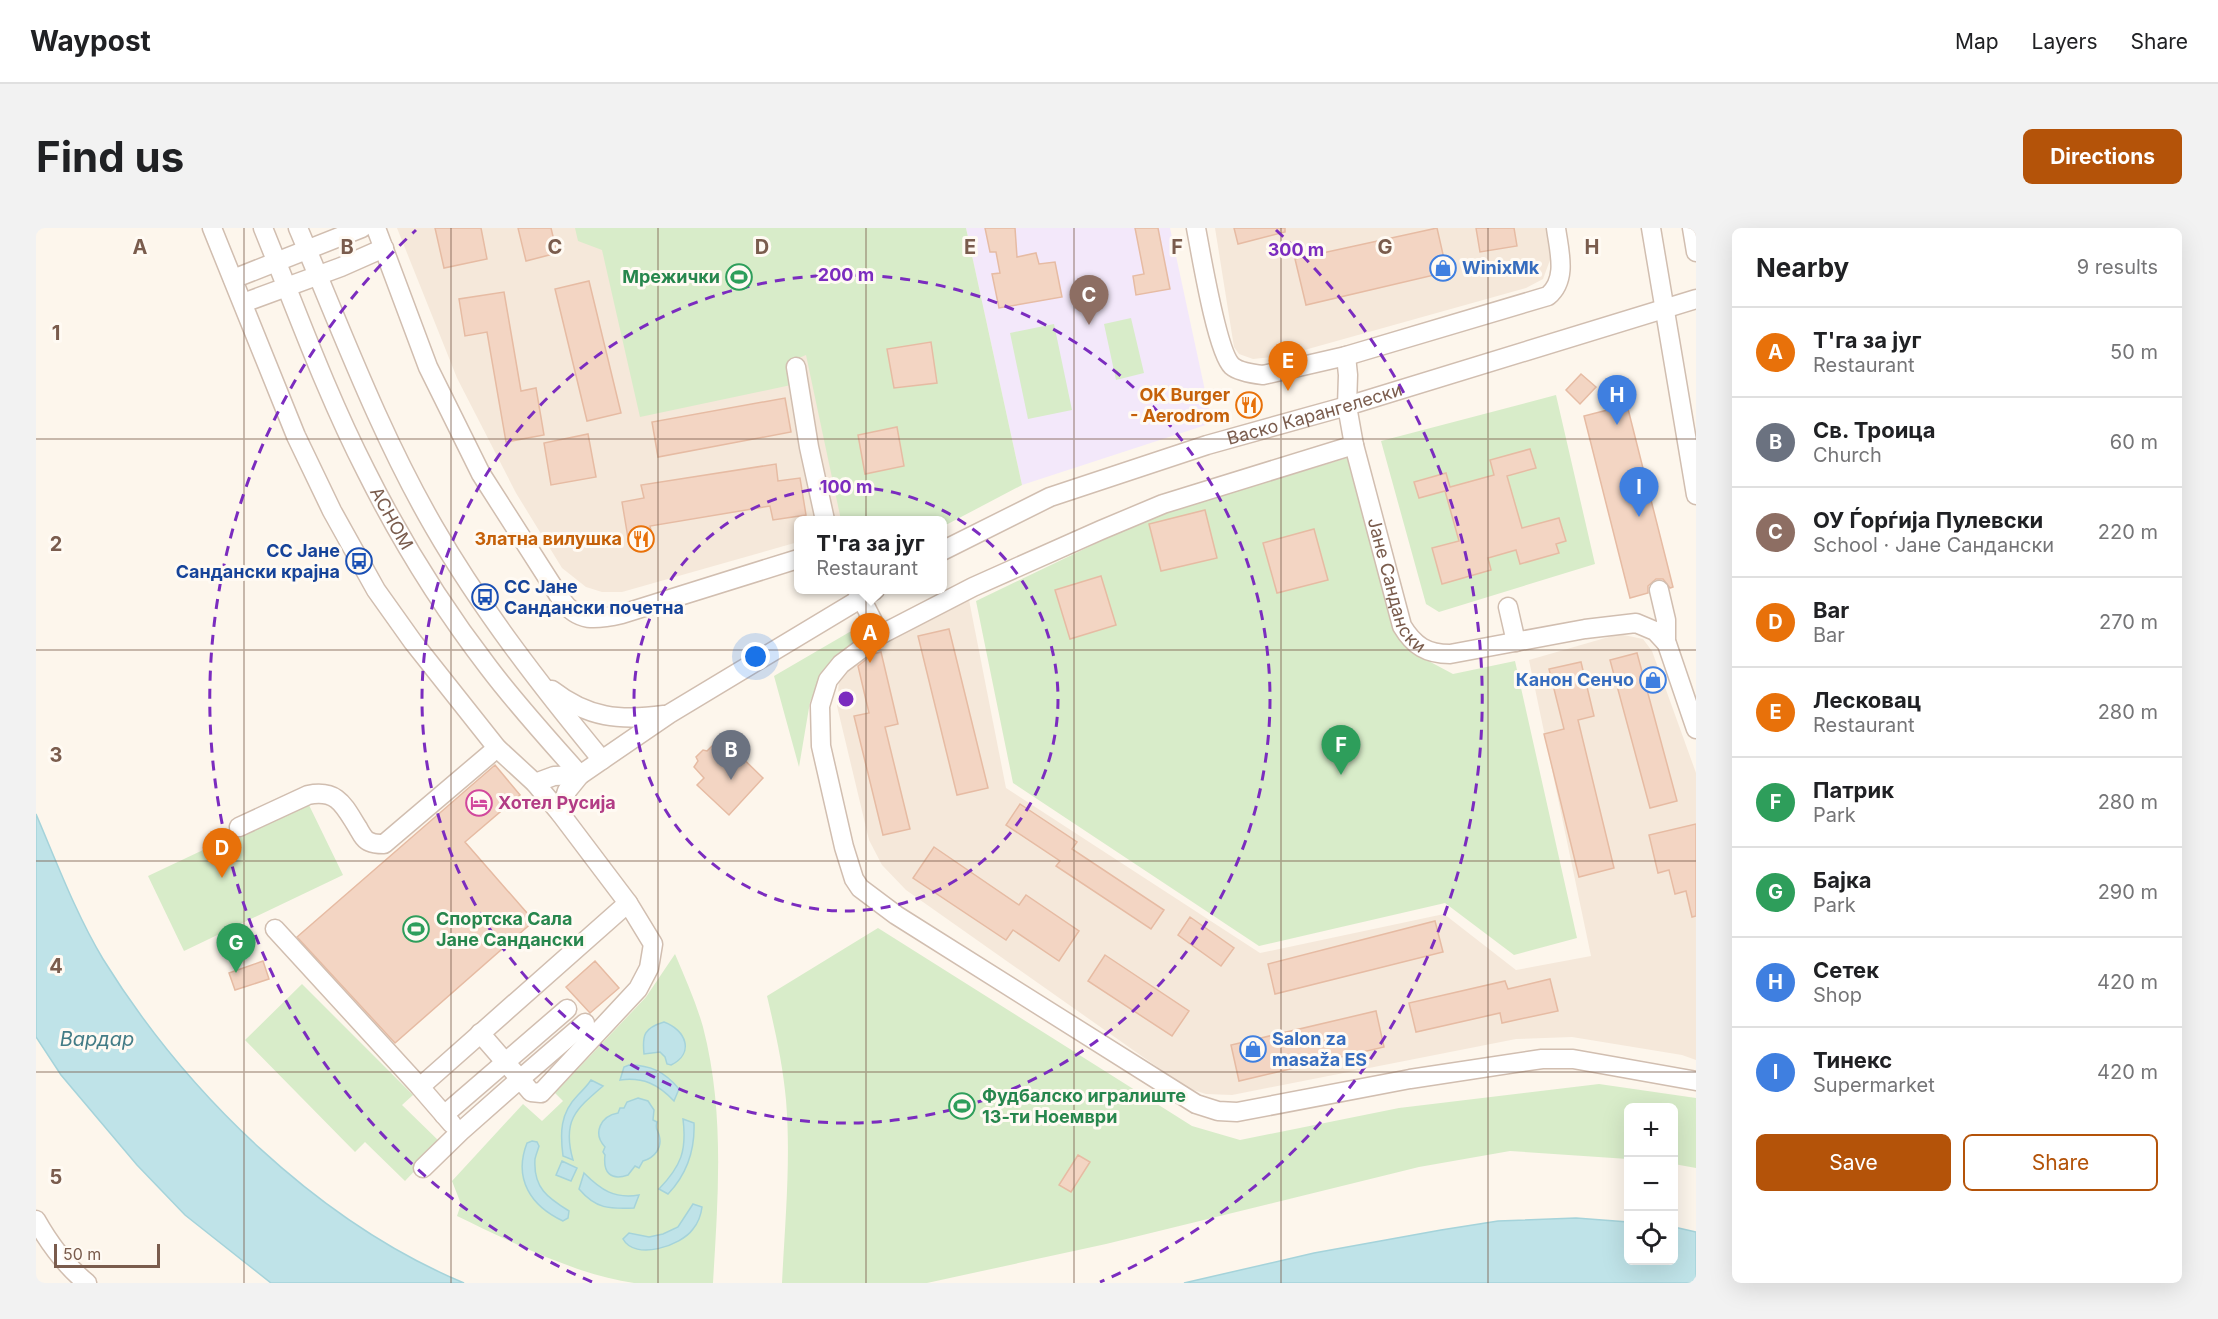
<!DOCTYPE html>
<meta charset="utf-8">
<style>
:root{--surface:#fff;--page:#f2f2f2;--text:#202124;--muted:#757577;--line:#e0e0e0;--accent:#b45309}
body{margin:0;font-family:Inter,sans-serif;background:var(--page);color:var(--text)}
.controls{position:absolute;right:18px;bottom:18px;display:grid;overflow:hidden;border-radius:9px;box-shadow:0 6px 24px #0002}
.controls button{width:54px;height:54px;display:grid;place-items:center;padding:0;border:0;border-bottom:2px solid var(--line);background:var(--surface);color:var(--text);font:30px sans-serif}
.scale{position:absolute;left:18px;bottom:15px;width:106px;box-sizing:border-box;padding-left:6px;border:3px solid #7a5c4d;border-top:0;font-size:16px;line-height:21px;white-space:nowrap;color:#7a5c4d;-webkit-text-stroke:4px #fffaf3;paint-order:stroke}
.you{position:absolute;left:720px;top:429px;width:21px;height:21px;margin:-15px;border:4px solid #fff;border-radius:50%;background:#1a73e8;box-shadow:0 0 0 9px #1a73e833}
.badge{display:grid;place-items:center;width:39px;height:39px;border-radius:50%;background:var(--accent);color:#fff;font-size:20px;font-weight:700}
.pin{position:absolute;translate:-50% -50px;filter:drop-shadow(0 2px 3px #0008)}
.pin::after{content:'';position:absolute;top:32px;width:21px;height:18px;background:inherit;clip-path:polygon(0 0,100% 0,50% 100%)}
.popup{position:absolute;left:758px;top:288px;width:153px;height:78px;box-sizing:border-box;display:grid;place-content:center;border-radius:9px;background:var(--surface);filter:drop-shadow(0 2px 4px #0005);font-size:20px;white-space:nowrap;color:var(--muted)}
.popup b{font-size:22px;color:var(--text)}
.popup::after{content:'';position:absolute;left:50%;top:100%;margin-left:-12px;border:12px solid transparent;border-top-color:var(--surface)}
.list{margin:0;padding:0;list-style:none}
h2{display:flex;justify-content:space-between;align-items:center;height:78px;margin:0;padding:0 24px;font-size:26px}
h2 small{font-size:20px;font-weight:400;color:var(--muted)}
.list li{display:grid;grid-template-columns:39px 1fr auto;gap:18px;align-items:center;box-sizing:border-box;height:90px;padding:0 24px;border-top:2px solid var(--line)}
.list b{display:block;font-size:22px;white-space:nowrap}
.list p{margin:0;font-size:20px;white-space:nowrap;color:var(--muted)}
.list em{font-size:20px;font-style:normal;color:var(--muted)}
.actions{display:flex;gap:12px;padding:18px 24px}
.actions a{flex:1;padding:14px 0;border:2px solid var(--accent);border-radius:9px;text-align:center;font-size:21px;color:var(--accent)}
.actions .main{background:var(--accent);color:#fff}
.icon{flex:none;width:33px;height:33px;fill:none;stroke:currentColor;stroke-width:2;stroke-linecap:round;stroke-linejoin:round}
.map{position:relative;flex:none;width:1660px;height:1055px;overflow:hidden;border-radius:9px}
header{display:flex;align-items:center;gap:36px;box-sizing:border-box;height:84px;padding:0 30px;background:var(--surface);border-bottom:2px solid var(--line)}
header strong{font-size:28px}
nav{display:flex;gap:33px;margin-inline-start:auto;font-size:21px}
.intro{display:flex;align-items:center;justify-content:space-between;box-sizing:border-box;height:144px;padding:0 36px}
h1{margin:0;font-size:42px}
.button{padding:15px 27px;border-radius:9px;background:var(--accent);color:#fff;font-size:21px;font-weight:700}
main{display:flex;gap:36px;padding:0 36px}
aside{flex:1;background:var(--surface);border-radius:9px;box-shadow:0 6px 24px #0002}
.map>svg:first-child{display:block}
.residential{fill:#f5e8da}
.education{fill:#f3e8fa}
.green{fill:#d8ecc9}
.water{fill:#bfe3e8;stroke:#a5d3da;stroke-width:1.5}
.building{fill:#f3d5c3;stroke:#e6bba3;stroke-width:1.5}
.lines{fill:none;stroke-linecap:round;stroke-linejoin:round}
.minor-casing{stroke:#d1beb0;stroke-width:21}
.minor{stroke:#fff;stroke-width:18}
.grid{fill:none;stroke:#7a5c4d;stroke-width:1.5;stroke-opacity:0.55}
.ring{fill:none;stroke:#7b2cbf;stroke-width:3;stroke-dasharray:10 8}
.labels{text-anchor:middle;stroke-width:6;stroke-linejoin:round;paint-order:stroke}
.shop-label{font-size:18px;font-weight:bold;fill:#366cbe;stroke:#fffaf3;text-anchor:start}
.leisure-label{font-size:18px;font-weight:bold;fill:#27864d;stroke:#fffaf3;text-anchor:start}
.food-label{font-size:18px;font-weight:bold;fill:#c56008;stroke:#fffaf3;text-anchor:end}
.street-label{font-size:18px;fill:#7a5c4d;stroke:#fffaf3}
.transit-label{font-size:18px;font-weight:bold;fill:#164399;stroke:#fffaf3;text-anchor:end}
.hotel-label{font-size:18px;font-weight:bold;fill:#b23c85;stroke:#fffaf3;text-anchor:start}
.water-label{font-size:20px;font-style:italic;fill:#437c86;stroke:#fffaf3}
.grid-label{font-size:20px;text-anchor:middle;font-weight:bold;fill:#7a5c4d;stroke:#fffaf3;stroke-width:6;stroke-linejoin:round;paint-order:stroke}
.centre{fill:#7b2cbf;stroke:#fffaf3;stroke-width:3}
.ring-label{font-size:18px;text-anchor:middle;font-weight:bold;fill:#7b2cbf;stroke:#fffaf3;stroke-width:6;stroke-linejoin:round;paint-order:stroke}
</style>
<header>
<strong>Waypost</strong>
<nav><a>Map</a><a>Layers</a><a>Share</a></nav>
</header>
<div class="intro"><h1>Find us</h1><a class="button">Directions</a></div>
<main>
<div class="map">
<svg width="1660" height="1055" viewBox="0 0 1660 1055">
<rect width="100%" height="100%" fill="#fdf6ec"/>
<path class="residential" d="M361,0h569l-28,292h-140v22l-176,50h-20l-16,-5 -24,-19 -46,-75 -59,-115z
M1179,0h332l3,32 -7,19 -17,9 -243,68 -30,3 -14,-5 -5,-7z
M933,372l37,188 254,165 184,-39 72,56 75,-14 -62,-296 90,-26 24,5 9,12 44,122v287l-14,-5 -110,-18 -56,2 -284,56 -26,-1 -19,-6 -281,-198 -24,-25 -13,-25 -32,-134 2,-26 9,-12 19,-18z"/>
<path class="education" d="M930,0h204l42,195 -190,62z"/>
<path class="green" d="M539,0h391l56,257 -80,42v-7h-101l-35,-165 -19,8 4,22 -151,32 -38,-167 -24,-9z
M1095,90l13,55 -28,7 -12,-56z
M1018,96l18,86 -44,9 -18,-86z
M1520,167l39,169 -156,48 -13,-8 -45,-163z
M1311,230l48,175 26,24 32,17 62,-13 62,277 -63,17 -69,-52 -186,43 -246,-163 -37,-182 175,-84z
M817,402l7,10 -36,32 -14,30 -11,65 -25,-91z
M271,573l36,74 -159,76 -36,-75z
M842,700l314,198 48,14 159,-32 200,-24 97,14v70l-22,-4v-56h-46v51l-118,-8 -91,16 -313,77 -179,39h-145c3,-61 9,-123 4,-183 -3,-35 -11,-70 -19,-104z
M639,726c10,24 21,48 28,73 22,85 15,170 10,256 -26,0 -53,0 -79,0 -58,-8 -125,-42 -177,-67l4,-12 -9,-23 71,-77 19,17 21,-20 -8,-8 91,-96z
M266,756l111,111 -11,10 39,38 -36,38 -40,-39 -10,10 -110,-112z"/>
<path class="water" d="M0,586c21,49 40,100 67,145 83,134 215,263 361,324h-193l-86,-68 -48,-50 -76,-90 -25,-38z
M628,794c22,8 31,31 7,43l-4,-1 -2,-7 -5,-5 -16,2c-2,-19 0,-26 20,-32z
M593,837c22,0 36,7 50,24l-5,12c-16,-17 -31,-24 -54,-21l4,-13z
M555,852l12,6c-28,24 -41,35 -30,74l-10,-4c-3,-23 -3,-43 15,-61 5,-5 9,-9 13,-15z
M602,870l10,3 6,9 -1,10 4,2c-2,7 0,6 2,13 4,13 -5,23 -16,26l-4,7 -4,-2 -7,9c-18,6 -25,-3 -23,-20l-2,-3 2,-5c-13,-14 -4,-31 13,-34l2,-5h4l3,-6z
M647,891l11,4c1,27 -7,51 -26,71l-9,-5c22,-23 28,-38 24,-70z
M496,913l5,1 2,4c-1,4 -3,8 -4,13 -2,29 13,39 34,52l-1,7 -5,3c-32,-15 -50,-42 -36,-78z
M526,933l15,7 -6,13 -15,-6z
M548,945c17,17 30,26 55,22l-5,13c-25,1 -38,1 -55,-19z
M657,976l9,3c-1,8 -4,16 -9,22 -12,17 -58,32 -70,10l6,-6 20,4 14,-3 15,-7z
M1540,990l52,4v38h46v-33l22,5v51h-512l130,-30 127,-23 57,-9z"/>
<path class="building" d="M399,0h46l6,31 -43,9z
M482,0h33l6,25 -31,8z
M949,0h30l2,29 19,-4 3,11 16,-2 7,35 -63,11 -7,-34 8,-1 -4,-21h-6z
M1099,0h23l12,61 -34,6 -3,-19 11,-2z
M1198,0h51v4l-47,12z
M1401,0l10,44 -141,33 -11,-46z
M1440,0h38l3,18 -37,6z
M553,53l32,132 -34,8 -32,-132z
M468,64l17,99 15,-3 8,47 -38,7 -19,-110 -22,4 -6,-37z
M895,114l6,41 -43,5 -7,-39z
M1545,146l15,13 -16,17 -14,-14z
M749,170l6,34 -133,25 -6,-35z
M1591,177l46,182 -3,1 -7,-9h-7l-8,7v7l-18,5 -46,-182z
M861,199l7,39 -39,8 -7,-39z
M552,206l8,43 -45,8 -7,-42z
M1494,221l6,19 -29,8 15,52 37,-10 7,23 -10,3 3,9 -39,11 -4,-14 -28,8 3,12 -49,14 -10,-36 27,-7 -14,-50 -26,7 -5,-16 32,-9 4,14 44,-12 -4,-15z
M740,236l2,17 22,-3 6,37 -33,5 -3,-14 -120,20 3,14 -24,4 -7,-42 22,-4 -3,-13z
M1169,282l12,48 -56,13 -12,-47z
M1278,301l14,51 -51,13 -14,-50z
M1065,348l15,49 -46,14 -15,-49z
M913,401l39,159 -31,7 -39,-159z
M845,424l17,72 -13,3 25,102 -27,6 -29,-119 15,-3 -11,-47 15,-12z
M1601,425l40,148 -27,7 -40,-148z
M1545,434l13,54 -16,4 36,148 -35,9 -35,-143 20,-5 -15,-60z
M676,518l15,5 4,-4 32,31 -34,37 -32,-30 7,-7 -10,-11 4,-6 -2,-4 7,-7 4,1z
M459,537l25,30 -55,47 69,79 -139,122 -98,-106z
M984,576l57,38 -5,7 92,61 -13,19 -95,-63 4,-5 -54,-36z
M1660,596v92l-4,1 -6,-26 -11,3 -6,-24 -11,3 -9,-38z
M898,619l85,58 7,-10 53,36 -20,30 -46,-31 -7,10 -93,-62z
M1154,689l44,31 -13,18 -43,-31z
M1399,693l8,31 -168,42 -7,-30z
M1069,727l84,56 -17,25 -84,-55z
M227,733l6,18 -34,11 -6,-17z
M559,733l24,27 -29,25 -24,-26z
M1514,751l8,32 -56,12 -2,-10 -84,19 -7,-29 96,-22 3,8z
M1340,783l8,36 -145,34 -8,-36z
M1042,927l12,7 -19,30 -12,-7z"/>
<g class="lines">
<g class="minor-casing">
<g id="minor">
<path d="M176,0l84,208 36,75 44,79 37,52 84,106 38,35 25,30 68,90 25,41 -4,24 -11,21 -97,104 -10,-1 -11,-13 -60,53 -37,36"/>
<path id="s1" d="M227,0c33,81 63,165 103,243 34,68 76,136 123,197 28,37 60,72 91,107"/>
<path d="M262,0c43,101 81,204 136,299 48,83 107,159 168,233"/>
<path d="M340,0l52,139 53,107 80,125c17,24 35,21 61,15l176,-55"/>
<path d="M1160,0c5,26 21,124 36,138 7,6 22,8 31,9l83,-19 202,-60c20,-17 11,-45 8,-68"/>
<path d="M1615,0l45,267"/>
<path d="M1656,0l4,24"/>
<path d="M197,51l129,-51"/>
<path d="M207,75l98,-36 43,-19"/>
<path id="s2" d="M1310,128l2,19 -1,31 7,39 48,181c12,20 25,28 48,28l135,-25 51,-6 19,8 12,13 29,85"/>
<path d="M760,139l13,80 16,73"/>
<path d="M1318,217l-191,59 -62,26 -128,57 -93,48 -39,29 -13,16 -8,26 1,40 23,101 10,32 6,9 36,27 300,189 22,7 19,1 173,-33 132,-20h31l123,22"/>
<path id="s3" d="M906,323l108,-54 157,-52 140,-39 349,-107"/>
<path d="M821,362l23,45"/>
<path d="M1623,362l7,30v23"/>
<path d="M1472,379l8,35"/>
<path d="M516,462c36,28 68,31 112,25"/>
<path d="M499,555l19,-7 26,-1"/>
<path d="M524,585l7,-22 13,-16 89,-61 206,-124"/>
<path d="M203,599l69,-32c30,-6 36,11 50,33 3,5 6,12 12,14 4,2 10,2 14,2l113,-96"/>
<path d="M239,701l145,158 208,-184"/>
<path d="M444,805l40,46 65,-56"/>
<path d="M384,859l32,37"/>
<path d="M408,887l123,-106"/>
<path d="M0,992c13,23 31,47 51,63"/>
</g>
</g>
<use href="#minor" class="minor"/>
</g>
<path class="grid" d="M208,0v1055M415,0v1055M622,0v1055M830,0v1055M1038,0v1055M1245,0v1055M1452,0v1055M0,211h1660M0,422h1660M0,633h1660M0,844h1660"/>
<g class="ring">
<circle cx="810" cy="471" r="212"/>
<circle cx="810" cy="471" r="424"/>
<path d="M556 1054A636 636 0 0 1 380 2M1240 2A636 636 0 0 1 1064 1054"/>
</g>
<defs>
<g id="shop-ring" transform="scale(1.35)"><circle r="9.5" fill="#fffaf3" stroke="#3f7fe0" stroke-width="1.5"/><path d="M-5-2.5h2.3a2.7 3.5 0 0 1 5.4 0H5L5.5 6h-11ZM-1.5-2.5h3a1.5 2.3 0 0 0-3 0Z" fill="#3f7fe0"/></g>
<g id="stadium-ring" transform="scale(1.35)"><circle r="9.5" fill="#fffaf3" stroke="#2e9e5b" stroke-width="1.5"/><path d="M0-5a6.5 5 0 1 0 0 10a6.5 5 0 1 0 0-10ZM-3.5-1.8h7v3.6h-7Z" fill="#2e9e5b"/></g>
<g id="restaurant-ring" transform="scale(1.35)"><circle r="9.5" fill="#fffaf3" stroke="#e8710a" stroke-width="1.5"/><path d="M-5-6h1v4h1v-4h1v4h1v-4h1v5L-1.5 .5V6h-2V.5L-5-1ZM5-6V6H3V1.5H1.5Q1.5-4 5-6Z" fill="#e8710a"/></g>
<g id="bus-ring" transform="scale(1.35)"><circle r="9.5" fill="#fffaf3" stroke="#1a4fb4" stroke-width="1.5"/><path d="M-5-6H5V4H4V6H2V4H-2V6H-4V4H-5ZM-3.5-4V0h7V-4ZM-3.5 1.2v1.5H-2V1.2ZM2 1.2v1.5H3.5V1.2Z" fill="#1a4fb4"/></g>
<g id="hotel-ring" transform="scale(1.35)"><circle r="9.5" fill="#fffaf3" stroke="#d1479c" stroke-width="1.5"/><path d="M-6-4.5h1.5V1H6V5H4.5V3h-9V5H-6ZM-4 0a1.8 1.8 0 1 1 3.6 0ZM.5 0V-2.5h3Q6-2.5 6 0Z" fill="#d1479c"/></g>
</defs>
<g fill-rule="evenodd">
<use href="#shop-ring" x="1407" y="40"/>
<use href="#stadium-ring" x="703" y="49"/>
<use href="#restaurant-ring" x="1213" y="177"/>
<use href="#restaurant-ring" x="605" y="311"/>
<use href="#bus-ring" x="323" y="333"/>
<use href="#bus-ring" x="449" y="369"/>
<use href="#shop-ring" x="1617" y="452"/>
<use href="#hotel-ring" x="443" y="575"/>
<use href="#stadium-ring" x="380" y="701"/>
<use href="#shop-ring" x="1217" y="821"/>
<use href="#stadium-ring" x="926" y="878"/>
</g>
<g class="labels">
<g class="shop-label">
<text x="1426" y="46">WinixMk</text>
<text x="1598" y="458" text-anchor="end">Канон Сенчо</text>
<text x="1236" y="817">Salon za<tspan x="1236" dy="21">masaža ES</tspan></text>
</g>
<g class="leisure-label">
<text x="684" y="55" text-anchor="end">Мрежички</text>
<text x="400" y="697">Спортска Сала<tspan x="400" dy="21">Јане Сандански</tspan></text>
<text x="946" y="874">Фудбалско игралиште<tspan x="946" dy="21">13-ти Ноември</tspan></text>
</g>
<g class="food-label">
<text x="1194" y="173">OK Burger<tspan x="1194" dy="21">- Aerodrom</tspan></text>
<text x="586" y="317">Златна вилушка</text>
</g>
<g class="street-label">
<text dy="6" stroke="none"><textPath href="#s3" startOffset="398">Васко Карангелески</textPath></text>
<text dy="6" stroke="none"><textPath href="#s1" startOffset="318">АСНОМ</textPath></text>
<text dy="6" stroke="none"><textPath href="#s2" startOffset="237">Јане Сандански</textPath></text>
</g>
<g class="transit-label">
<text x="304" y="329">СС Јане<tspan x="304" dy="21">Сандански крајна</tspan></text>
<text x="468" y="365" text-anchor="start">СС Јане<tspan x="468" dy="21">Сандански почетна</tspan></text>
</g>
<g class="hotel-label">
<text x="462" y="581">Хотел Русија</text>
</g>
<g class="water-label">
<text x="61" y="818">Вардар</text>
</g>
</g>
<g class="grid-label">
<text x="104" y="26">A</text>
<text x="311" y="26">B</text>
<text x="519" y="26">C</text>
<text x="726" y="26">D</text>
<text x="934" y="26">E</text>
<text x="1141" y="26">F</text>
<text x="1349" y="26">G</text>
<text x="1556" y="26">H</text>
<text x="20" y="112">1</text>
<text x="20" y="323">2</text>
<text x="20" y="534">3</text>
<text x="20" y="745">4</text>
<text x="20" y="956">5</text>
</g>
<circle cx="810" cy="471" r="9" class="centre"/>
<g class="ring-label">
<text x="1260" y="28">300 m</text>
<text x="810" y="53">200 m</text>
<text x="810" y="265">100 m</text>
</g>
</svg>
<div class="controls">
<button>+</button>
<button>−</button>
<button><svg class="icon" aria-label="locate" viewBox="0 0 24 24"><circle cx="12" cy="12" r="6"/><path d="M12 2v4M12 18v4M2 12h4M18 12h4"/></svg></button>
</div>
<div class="scale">50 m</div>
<div class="you"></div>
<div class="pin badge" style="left:834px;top:435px;background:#e8710a">A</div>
<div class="popup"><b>Т'га за југ</b>Restaurant</div>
<div class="pin badge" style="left:695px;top:552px;background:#6b7280">B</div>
<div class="pin badge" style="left:1053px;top:97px;background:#8d6e63">C</div>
<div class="pin badge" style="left:186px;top:650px;background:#e8710a">D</div>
<div class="pin badge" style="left:1252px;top:163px;background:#e8710a">E</div>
<div class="pin badge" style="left:1305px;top:547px;background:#2e9e5b">F</div>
<div class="pin badge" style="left:200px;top:745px;background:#2e9e5b">G</div>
<div class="pin badge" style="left:1581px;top:197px;background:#3f7fe0">H</div>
<div class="pin badge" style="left:1603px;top:289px;background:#3f7fe0">I</div>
</div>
<aside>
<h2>Nearby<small>9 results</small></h2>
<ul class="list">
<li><span class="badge" style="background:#e8710a">A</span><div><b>Т'га за југ</b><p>Restaurant</p></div><em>50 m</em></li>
<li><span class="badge" style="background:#6b7280">B</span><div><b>Св. Троица</b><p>Church</p></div><em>60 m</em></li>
<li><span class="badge" style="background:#8d6e63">C</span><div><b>ОУ Ѓорѓија Пулевски</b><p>School · Јане Сандански</p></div><em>220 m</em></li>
<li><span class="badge" style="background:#e8710a">D</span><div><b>Bar</b><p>Bar</p></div><em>270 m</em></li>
<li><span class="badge" style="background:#e8710a">E</span><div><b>Лесковац</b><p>Restaurant</p></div><em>280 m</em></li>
<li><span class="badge" style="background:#2e9e5b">F</span><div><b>Патрик</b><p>Park</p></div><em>280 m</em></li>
<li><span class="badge" style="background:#2e9e5b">G</span><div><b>Бајка</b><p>Park</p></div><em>290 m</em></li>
<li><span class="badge" style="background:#3f7fe0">H</span><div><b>Сетек</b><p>Shop</p></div><em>420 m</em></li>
<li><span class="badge" style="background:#3f7fe0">I</span><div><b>Тинекс</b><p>Supermarket</p></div><em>420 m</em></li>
</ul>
<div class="actions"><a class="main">Save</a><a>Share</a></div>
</aside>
</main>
